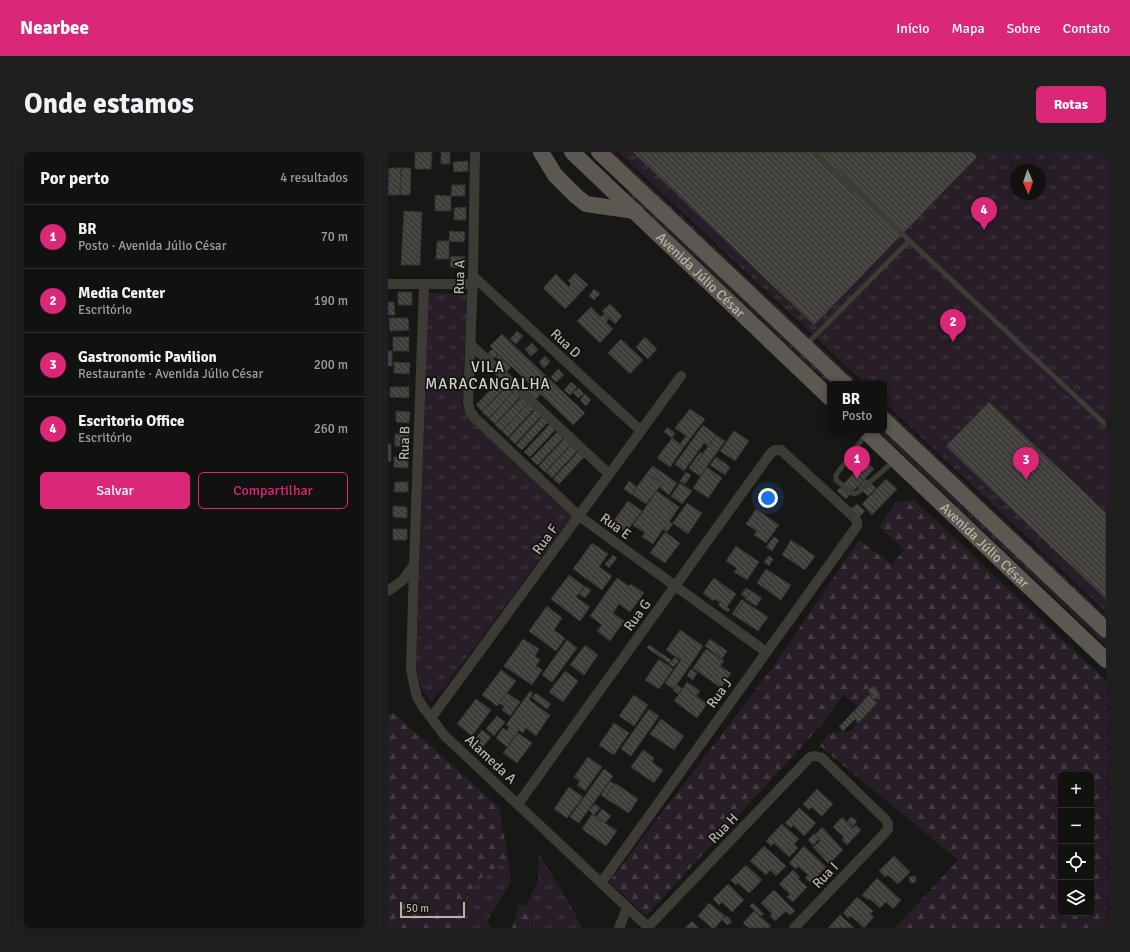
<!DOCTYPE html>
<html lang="pt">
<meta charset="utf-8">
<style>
:root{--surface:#111110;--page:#1e1f1e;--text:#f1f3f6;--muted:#9c9d9f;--line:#303130;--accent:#db2777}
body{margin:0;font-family:Signika,sans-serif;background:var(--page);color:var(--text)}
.controls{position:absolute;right:12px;bottom:12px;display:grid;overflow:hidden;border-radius:6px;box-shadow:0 4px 16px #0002}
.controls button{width:36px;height:36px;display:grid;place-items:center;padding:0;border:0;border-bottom:1px solid var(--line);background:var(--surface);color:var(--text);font:20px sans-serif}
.compass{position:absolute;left:622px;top:12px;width:36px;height:36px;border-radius:50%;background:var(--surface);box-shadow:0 4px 16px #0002;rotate:178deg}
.scale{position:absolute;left:12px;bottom:10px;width:65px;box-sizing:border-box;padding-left:4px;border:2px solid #b8b1a6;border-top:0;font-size:11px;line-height:14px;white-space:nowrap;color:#b8b1a6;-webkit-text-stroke:3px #121210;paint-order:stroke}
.you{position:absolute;left:380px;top:346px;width:14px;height:14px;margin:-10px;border:3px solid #fff;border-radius:50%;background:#1a73e8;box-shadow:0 0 0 6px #1a73e833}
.badge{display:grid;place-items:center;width:26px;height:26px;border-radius:50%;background:var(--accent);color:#fff;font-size:13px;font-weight:700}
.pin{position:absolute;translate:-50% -33px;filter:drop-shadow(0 1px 2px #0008)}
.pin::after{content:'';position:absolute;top:21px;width:14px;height:12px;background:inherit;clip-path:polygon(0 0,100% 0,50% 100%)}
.popup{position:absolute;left:439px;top:229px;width:60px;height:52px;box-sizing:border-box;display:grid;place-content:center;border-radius:6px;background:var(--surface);filter:drop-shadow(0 1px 3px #0005);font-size:13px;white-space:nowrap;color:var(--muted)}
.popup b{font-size:15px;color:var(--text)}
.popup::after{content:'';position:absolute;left:50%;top:100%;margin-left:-8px;border:8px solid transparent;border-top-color:var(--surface)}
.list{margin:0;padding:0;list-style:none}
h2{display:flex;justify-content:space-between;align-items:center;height:52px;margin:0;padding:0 16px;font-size:17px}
h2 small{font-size:13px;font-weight:400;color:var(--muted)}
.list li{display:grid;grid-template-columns:26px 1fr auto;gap:12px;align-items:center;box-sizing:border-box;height:64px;padding:0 16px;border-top:1px solid var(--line)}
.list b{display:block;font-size:15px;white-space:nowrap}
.list p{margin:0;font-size:13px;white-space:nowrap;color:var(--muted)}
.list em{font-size:13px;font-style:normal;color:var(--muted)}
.actions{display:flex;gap:8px;padding:12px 16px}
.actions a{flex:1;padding:9px 0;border:1px solid var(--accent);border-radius:6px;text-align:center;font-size:14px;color:var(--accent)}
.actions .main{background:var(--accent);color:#fff}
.icon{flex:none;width:22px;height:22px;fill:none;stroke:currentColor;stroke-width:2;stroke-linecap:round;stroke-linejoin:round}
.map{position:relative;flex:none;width:718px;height:776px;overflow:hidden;border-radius:6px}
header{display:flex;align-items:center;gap:24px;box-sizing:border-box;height:56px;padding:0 20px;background:var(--accent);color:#fff}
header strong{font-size:19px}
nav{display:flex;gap:22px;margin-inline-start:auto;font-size:14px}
.intro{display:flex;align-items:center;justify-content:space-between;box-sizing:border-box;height:96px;padding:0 24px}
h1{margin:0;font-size:28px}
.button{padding:10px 18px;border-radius:6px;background:var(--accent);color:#fff;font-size:14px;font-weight:700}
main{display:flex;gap:24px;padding:0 24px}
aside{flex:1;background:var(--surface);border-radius:6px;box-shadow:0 4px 16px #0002}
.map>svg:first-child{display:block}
.grass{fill:url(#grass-tufts);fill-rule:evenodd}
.forest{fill:url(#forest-firs);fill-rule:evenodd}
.building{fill:url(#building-back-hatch);stroke:#33332f}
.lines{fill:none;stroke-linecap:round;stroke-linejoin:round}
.service{stroke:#3c3b35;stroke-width:5}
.minor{stroke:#3c3b35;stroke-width:10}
.primary{stroke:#5b5851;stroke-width:16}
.labels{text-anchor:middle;stroke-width:3.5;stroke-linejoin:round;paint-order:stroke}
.street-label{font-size:14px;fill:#b8b1a6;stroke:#121210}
.neighbourhood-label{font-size:15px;letter-spacing:1px;fill:#d4cfc7;stroke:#121210}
</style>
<header>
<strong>Nearbee</strong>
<nav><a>Início</a><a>Mapa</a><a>Sobre</a><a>Contato</a></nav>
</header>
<div class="intro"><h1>Onde estamos</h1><a class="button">Rotas</a></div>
<main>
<aside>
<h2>Por perto<small>4 resultados</small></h2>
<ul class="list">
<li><span class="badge">1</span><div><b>BR</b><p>Posto · Avenida Júlio César</p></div><em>70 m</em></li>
<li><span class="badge">2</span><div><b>Media Center</b><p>Escritório</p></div><em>190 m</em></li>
<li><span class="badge">3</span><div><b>Gastronomic Pavilion</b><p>Restaurante · Avenida Júlio César</p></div><em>200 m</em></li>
<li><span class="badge">4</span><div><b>Escritorio Office</b><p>Escritório</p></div><em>260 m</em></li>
</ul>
<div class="actions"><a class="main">Salvar</a><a>Compartilhar</a></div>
</aside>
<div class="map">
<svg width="718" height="776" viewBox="0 0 718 776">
<defs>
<pattern id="grass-tufts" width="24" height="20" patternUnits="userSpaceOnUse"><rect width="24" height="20" fill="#271e27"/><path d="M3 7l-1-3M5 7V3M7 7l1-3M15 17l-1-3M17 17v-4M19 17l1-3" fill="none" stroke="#443c43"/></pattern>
<pattern id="forest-firs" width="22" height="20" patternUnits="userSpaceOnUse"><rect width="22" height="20" fill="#271e27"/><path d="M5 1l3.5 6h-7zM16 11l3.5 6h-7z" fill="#443c43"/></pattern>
<pattern id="building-back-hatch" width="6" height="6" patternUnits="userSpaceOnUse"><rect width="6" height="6" fill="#3f3e3a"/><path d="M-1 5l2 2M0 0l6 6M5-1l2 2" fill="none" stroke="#595854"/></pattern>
</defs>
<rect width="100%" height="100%" fill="#171715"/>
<path class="grass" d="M221,0h5l246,232h-5z
M230,0h488v460l-222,-210v-18h-19zM628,18h24v24h-24z
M241,39l206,193h-5v1l-203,-191z
M40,141l39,1 -5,111 5,11 105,100 -127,171 -14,14 -9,-11 -6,-20z
M496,254l222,210v5l-222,-210z
M489,278h7l222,210v6z
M151,703l30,47 13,26h-50l-1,-20 -5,-2 12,-25z
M120,706l3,23 -12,22 -12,18 4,7h-27l1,-29 11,-17z"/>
<path class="forest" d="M526,348l192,180v248h-211l63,-68 -138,-114 8,-12 24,-4 13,-18 -22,-17 -17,25 -180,196 -37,-34 164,-215 86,-127 33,24 12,-14 -24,-23 15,-25zM673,623h30v138h-30z
M6,561l105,94 9,51 -32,24 -11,17 -1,29h-76v-214z
M131,752l11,4 2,20h-20z"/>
<path class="building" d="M27,0h17l-1,17h-16z
M53,0h9v12h-9z
M245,0h338l6,5 -163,168z
M80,9v10l-14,1 -1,-10z
M1,16h12l-1,27h-12z
M13,16h10l-1,27h-10z
M64,33h13v11h-14z
M47,43l16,1v15h-16z
M78,55v13h-12v-12z
M16,59l18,1 -2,53h-19z
M62,79l15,1 -1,10 -15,-1z
M49,89h12v18h-13z
M63,104l14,1 -1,11 -14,-1z
M187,121l13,12 -23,24 -22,-21 13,-14 13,13 2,-3 -3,-3z
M206,137l6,5 -6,6 -5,-4z
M10,140h14v13h-14z
M0,150h6l1,13h-7z
M222,152l12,12 -7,8 -13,-13z
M203,155l10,10 3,-3 5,5 -3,3 7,7 -13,14 -23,-22z
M1,166h19l1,12 -19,1z
M129,179l6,5 -7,8 -6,-5z
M114,182l83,79 -12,12 -83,-79z
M5,185h16v14h-16z
M257,185l12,12 -9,10 -12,-12z
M233,187l22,21 -13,14 -22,-21z
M144,191l6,7 -7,6 -6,-7z
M105,197l5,6 -6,4 -4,-6z
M0,199h4v15h-4z
M110,202l13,13 -5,5 -10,-9 3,-3 -3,-3z
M157,204l5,6 -6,6 -5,-6z
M6,210l16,1 -1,11 -15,-1z
M170,217l6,6 -8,7 -5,-5z
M115,225l6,6 -27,28 -6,-6z
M183,230l6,5 -7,8 -6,-5z
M121,232l6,6 -26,28 -7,-6z
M142,232l11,10 -6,6 -11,-10z
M2,235h19v11l-19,-1z
M191,236l5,6 -6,4 -5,-6z
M127,238l6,6 -26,28 -6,-5z
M197,242l6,6 -5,6 -6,-6z
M134,245l6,6 -26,28 -7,-6z
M601,250l117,111v86l-160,-153z
M140,251l6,6 -26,28 -6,-6z
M302,257l15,10 -15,20 -15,-11z
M147,258l6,6 -26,28 -6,-6z
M8,259l14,1 -1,11 -13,-1z
M154,265l6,5 -26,28 -6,-5z
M162,272l6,5 -26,28 -6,-5z
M315,273l13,10 -8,11 -4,-3 -20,28 -9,-7z
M279,275l8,6 -3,5 -8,-6z
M170,279l6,6 -26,28 -7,-6z
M346,279l15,10 -14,20 -15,-10z
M7,282h14v12h-14z
M328,283l9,6 -25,35 -9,-6z
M298,284l4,3 -6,8 -4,-3z
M177,286l6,6 -26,28 -6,-6z
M284,286l12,9 -14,20 -13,-9z
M0,292h3v17h-3z
M184,292l6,6 -26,28 -6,-6z
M191,299l6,5 -26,28 -6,-5z
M312,300l3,2 -12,16 -2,-2z
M6,305h14v11l-14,-1z
M328,305l14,10 -5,8 -15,-10z
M477,309l9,8 -28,30 -9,-8z
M265,314l24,17 -8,12 -9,-7 2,-4 -15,-11z
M319,315l15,11 -14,20 -15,-10z
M298,320l5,3 -6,9 -5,-3z
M259,321l15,11 -16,20 -14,-10z
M478,327l10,9 -8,8 -10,-9z
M498,327l11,10 -25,26 -10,-11z
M241,329l8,6 -5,8 -8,-6z
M7,330h13v10h-14z
M292,331l12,8 -10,13 -11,-8z
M269,339l22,16 -10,15 4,2 -6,8 -4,-3 -10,15 -11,-7 3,-4 -12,-8z
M240,349l14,10 -16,21 -13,-10z
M299,351l15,10 -14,21 -15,-11z
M469,352l8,7 -6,6 -8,-8z
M5,354l14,1v11l-14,-1z
M368,357l23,16 -13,18 -12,-8 3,-4 -11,-7z
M5,377h14v11h-14z
M277,380l15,11 -15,20 -15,-10z
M386,385l5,3 -7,11 -6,-4z
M403,388l24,16 -10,14 -23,-15z
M204,391l16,11 -9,13 13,9 -10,14 -29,-21z
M348,394l23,16 -12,18 -13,-8 3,-4 -11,-7z
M225,403l4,3 -8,10 -4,-4z
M381,404l4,3 -4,7 -5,-4z
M378,417l25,16 -10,15 -24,-17z
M181,423l15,11 -8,11 14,10 -10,14 -29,-22z
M229,426l12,8 2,-2 13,9 -14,19 -11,-8 -6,9 11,8 -14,20 -13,-10 5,-6 -12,-9z
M326,426l22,16 -9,13 3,3 -2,2 -10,-7 2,-2 -5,-4 -2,2 -10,-8z
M197,434l6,4 -6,8 -6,-4z
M358,436l5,3 -5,7 -5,-4z
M363,439l11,7 -6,8 -11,-7z
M354,447l2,2 -10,15 -2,-2z
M356,449l24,16 -10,14 -24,-16z
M159,454l15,12 -8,12 11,8 -9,13 -27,-20z
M292,478l23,16 -29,43 -9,-6 16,-23 -15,-10z
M135,487l16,10 -4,7 5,4 -4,6 6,4 -10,15 -28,-19z
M322,487l17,12 -5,8 -17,-13z
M179,488l10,8 -25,34 -10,-7z
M197,493l13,10 -14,20 -14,-10z
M261,493l22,15 -2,3 -22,-15z
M318,497l18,12 -4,5 11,7 -10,15 -28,-20z
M287,505l4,4 -6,6 -4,-3z
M271,507l14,10 -14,20 -14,-9z
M303,517l6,4 -4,7 -6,-4z
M113,518l15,11 -19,25 -15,-11z
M177,519l13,10 -15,21 -14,-10z
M299,530l13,9 -4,5 -12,-9z
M290,533l4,4 -4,5 -5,-4z
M487,534l5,9 -7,4 -5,-9z
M296,535l23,17 -10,14 -23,-17z
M142,539l3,2 -4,7 21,15 -14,21 -10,-8 -3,5 -4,-3 -12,17 -11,-9 7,-10 4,3 2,-4 -3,-2z
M119,541l13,9 -10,14 -8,-6 2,-4 -5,-3z
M148,541l15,11 -4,5 -15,-11z
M246,543l14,10 -14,21 -15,-10z
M481,543l8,8 -15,16 -8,-8z
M88,547l15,11 -19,26 -15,-12z
M261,557l10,7 -28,40 -10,-7z
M466,559l8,8 -4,4 -3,-4 -12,12 -4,-4z
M109,564l8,6 -11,14 -8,-7z
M273,567l23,17 -10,14 -24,-16z
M226,571l15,10 -15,22 -15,-10z
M94,578l9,7 -9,11 -9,-6z
M130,581l14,10 -15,20 -14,-10z
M255,598l11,8 -2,4 11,8 -9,13 -23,-16z
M200,605l14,10 -17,24 -8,-6 3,-4 -6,-4z
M216,617l9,7 -34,47 -9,-6z
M222,629l4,3 -9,14 -4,-3z
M227,631l23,16 -9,14 -24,-15z
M181,635l14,10 -16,21 -13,-9z
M429,637l16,15 -11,12 -11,-9 -2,3 -6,-6z
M207,652l5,4 -6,7 -5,-5z
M411,656l17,15 -12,13 -11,-11 -2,3 -6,-5z
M214,657l9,7 -6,7 -9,-6z
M204,662l25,17 -11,15 -24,-17z
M454,665l11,11 3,-3 5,5 -14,15 -5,-5 2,-3 -11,-10z
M463,665l6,4 -4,5 -6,-4z
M394,672l17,15 -5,5 4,4 -9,9 -15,-14 -3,3 -5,-5z
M434,675l21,23 -14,14 -16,-17 7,-6 -5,-6z
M426,682l5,5 -6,6 -5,-5z
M376,694l22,20 -10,10 -6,-6 -4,5 -16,-14z
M416,694l22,21 -15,16 -6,-5 3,-3 -10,-9 -2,3 -7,-6z
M506,704l16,16 -12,12 -10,-9 -3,2 -6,-6z
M358,713l16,15 -13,13 -11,-10 -2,2 -5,-5z
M405,718l7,7 -2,2 9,8 -14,15 -6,-5 3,-3 -11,-10z
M527,724l1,6 -6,1 -1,-6z
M489,726l24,22 -8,9 -7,-7 -6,6 -11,-10 -1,2 -6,-5z
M340,732l16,16 -12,12 -10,-10 -3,3 -6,-6z
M386,738l21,21 -5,4 -4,-4 -11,10 -5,-5 2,-2 -11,-11z
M469,745l16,14 -3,3 4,3 -10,11 -13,-12 -3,2 -5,-5z
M321,751l16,13 -10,12h-3l-14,-12z
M365,751l11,11 -3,2 -11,-10z
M366,759l17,15 -2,2h-20l-6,-5z
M452,763l14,13h-26z
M339,764l5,6 -5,3 -5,-6z
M304,769l7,7h-14z"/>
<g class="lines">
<path class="service" d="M427,0l291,273
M418,193l103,-104
M478,282l-30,41v5l18,14 3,-1 36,-31"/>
<path class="minor" d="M87,0l-2,124 -5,127 2,8 5,7 104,98 187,136
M85,124l168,155
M0,132h84
M82,192l139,130
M26,413l-3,104 3,15 3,13 6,10 21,28 205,193
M0,439l15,-11 11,-15 10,-280
M43,566l250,-342
M130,652l252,-350 5,-4h6l75,69 1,3v4l-256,357
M260,775l161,-169c5,-3 8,-2 13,0l64,62 2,4v5l-3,4 -91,95
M231,776l8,-20"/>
<g class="primary">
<path d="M153,0l14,23 21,21 10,8 49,7"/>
<path id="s1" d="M184,0l258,246"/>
<path d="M211,0l246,232"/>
<path d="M496,268l222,210"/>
<path id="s2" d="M476,278l242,230"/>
</g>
</g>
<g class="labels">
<g class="street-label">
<text dy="5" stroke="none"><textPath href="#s1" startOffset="178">Avenida Júlio César</textPath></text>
<text transform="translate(71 125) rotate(-88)" y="5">Rua A</text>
<text transform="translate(178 191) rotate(43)" y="5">Rua D</text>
<text transform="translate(16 291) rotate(-88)" y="5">Rua B</text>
<text transform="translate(228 374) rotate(36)" y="5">Rua E</text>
<text transform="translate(157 387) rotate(-54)" y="5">Rua F</text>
<text dy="5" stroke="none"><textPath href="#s2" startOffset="167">Avenida Júlio César</textPath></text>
<text transform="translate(249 463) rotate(-54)" y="5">Rua G</text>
<text transform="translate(331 541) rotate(-54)" y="5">Rua J</text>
<text transform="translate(103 607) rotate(43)" y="5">Alameda A</text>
<text transform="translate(335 676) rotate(-46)" y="5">Rua H</text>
<text transform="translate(437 723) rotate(-46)" y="5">Rua I</text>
</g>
<g class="neighbourhood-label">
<text x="100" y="220">VILA<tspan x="100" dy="17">MARACANGALHA</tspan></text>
</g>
</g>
</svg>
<div class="controls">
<button>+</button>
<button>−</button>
<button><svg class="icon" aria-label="locate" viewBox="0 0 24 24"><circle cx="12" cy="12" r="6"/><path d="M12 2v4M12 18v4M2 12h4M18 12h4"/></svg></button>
<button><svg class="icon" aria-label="layers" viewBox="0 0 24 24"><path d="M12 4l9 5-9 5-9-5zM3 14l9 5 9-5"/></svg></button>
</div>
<svg class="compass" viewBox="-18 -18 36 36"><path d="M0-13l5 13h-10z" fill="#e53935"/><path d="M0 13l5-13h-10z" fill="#9c9d9f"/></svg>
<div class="scale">50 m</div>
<div class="you"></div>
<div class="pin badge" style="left:469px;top:327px">1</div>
<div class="popup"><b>BR</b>Posto</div>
<div class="pin badge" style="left:565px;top:190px">2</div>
<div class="pin badge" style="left:638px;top:328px">3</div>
<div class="pin badge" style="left:596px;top:78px">4</div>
</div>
</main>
